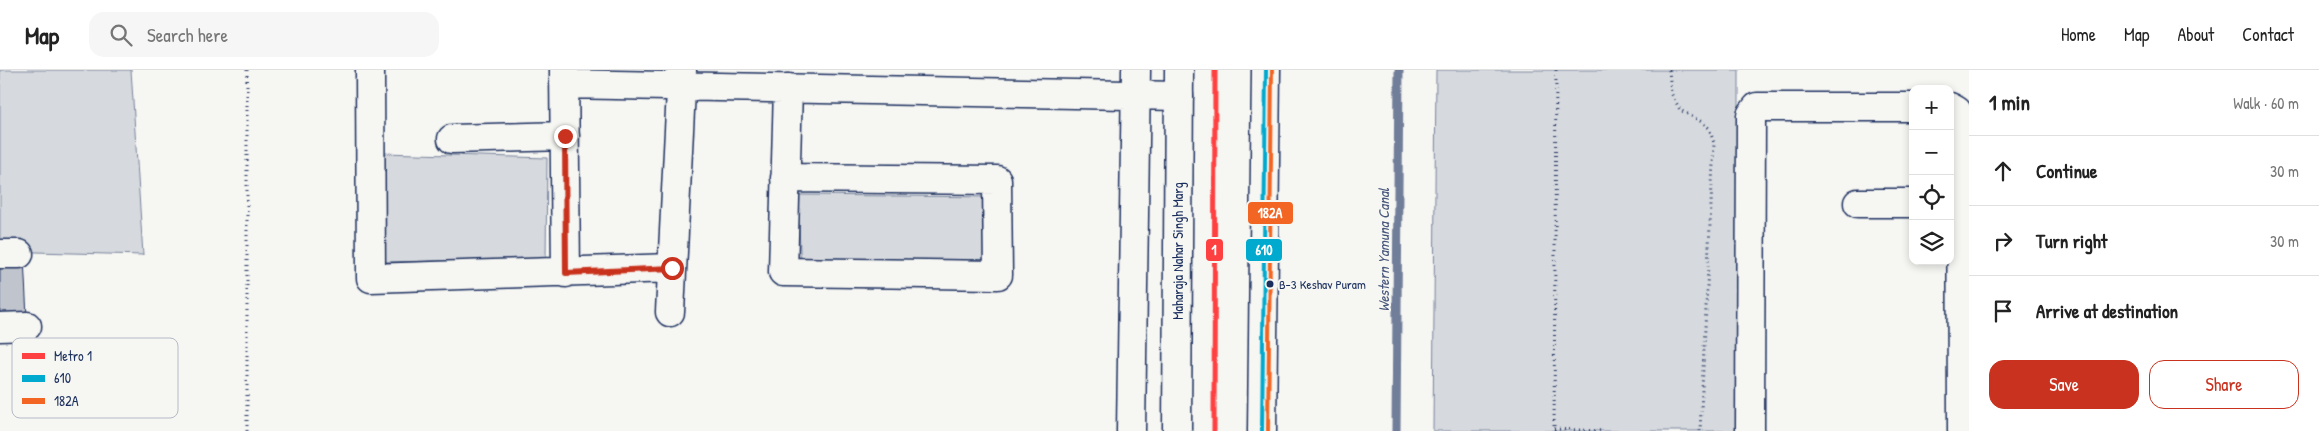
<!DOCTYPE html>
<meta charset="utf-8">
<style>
:root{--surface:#fff;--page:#f6f6f6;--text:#222;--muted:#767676;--line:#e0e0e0;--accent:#c8321e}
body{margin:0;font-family:"Patrick Hand",sans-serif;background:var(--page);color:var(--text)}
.controls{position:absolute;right:15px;top:15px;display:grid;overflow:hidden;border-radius:10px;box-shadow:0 2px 8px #0003}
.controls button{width:45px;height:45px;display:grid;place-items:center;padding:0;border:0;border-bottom:1px solid var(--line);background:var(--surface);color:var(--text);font:25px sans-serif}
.stop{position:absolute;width:15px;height:15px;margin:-11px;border:4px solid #c8321e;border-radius:50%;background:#fff}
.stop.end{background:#c8321e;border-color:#fff;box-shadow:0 1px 5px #0008}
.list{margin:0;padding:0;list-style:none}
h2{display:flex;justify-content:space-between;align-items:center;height:65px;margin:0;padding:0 20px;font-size:21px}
h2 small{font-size:16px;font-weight:400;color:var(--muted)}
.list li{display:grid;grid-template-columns:32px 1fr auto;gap:15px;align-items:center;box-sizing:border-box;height:70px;padding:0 20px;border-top:1px solid var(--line)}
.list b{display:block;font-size:19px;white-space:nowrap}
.list em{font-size:16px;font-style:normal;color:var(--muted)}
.actions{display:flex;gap:10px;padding:15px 20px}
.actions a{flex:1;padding:11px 0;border:1px solid var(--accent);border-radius:15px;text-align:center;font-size:18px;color:var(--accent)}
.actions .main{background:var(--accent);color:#fff}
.icon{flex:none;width:28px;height:28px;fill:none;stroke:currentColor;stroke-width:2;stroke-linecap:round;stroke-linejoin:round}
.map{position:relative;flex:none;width:1969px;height:361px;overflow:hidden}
header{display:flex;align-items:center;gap:30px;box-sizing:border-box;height:70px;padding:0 25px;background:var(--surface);border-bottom:1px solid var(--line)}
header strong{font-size:24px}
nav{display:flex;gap:28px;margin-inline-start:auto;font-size:18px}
.search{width:350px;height:45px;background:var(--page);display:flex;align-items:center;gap:12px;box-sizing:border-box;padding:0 18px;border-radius:15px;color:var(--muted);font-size:19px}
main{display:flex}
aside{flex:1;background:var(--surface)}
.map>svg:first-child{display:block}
.green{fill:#d6d9dd;stroke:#78849e}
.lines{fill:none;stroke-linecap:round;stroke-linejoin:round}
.stream{stroke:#717e99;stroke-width:9}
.building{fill:#c0c4cd;stroke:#1b2f5e}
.minor-casing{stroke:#1b2f5e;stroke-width:31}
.major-casing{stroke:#1b2f5e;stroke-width:31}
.path{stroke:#1b2f5e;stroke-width:3;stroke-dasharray:1 4;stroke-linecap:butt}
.minor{stroke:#f6f6f2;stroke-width:28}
.major{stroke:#f6f6f2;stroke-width:28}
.bus-1-casing{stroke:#f6f6f2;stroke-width:8}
.bus-2-casing{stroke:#f6f6f2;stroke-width:8}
.bus-1{stroke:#00a9ce;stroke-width:4}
.bus-2{stroke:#f26522;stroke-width:4}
.metro-1-casing{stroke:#f6f6f2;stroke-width:9}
.metro-1{stroke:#ff4040;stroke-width:5}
.route{stroke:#c8321e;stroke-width:6}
.bus-dot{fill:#1b2f5e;stroke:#f6f6f2;stroke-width:2}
.labels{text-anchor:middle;stroke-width:4;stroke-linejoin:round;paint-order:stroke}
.bus-label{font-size:13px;fill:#1b2f5e;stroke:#f6f6f2;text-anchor:start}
.street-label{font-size:14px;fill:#1b2f5e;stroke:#f6f6f2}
.water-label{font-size:15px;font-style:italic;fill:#46567b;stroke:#f6f6f2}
.key{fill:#f6f6f2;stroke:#b4bac6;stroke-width:1}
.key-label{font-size:14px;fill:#1b2f5e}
.line-badge{stroke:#f6f6f2;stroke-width:2}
.badge-label{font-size:14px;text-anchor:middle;font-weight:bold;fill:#fff}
</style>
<header>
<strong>Map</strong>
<div class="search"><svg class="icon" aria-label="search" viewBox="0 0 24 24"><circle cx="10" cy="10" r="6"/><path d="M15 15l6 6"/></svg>Search here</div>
<nav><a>Home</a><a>Map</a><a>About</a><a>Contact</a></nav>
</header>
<main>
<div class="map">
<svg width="1969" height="361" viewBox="0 0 1969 361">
<rect width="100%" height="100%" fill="#f6f6f2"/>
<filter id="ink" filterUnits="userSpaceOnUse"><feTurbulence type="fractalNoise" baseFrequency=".02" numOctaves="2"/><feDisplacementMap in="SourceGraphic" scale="10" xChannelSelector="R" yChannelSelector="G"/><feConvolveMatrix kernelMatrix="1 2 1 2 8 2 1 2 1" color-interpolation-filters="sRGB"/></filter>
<g filter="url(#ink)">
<path class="green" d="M0,0h131l12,185 -143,-4z
M1436,0h303v361h-306z
M384,83l163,5 -1,101 -164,3z
M798,125l197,2 12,85 -206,-3z"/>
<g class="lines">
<path class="stream" d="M1396,361l3,-361"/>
</g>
<path class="building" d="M24,188l3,60 -27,1v-60z"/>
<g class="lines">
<g class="minor-casing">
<path id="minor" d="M370,0l1,208 301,-10
M564,0l2,203
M564,14l615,12
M1950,37l7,4 4,7 1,313
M452,69l113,-3
M785,108l212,2 1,95 -215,-3 5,-184
M1858,133h55
M0,184h19
M670,242l12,-242
M0,257l27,-1
M1131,361l5,-361
M1750,361l1,-316 6,-8h156"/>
</g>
<g class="major-casing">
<path id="major" d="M1177,361l2,-361
M1262,361l4,-361"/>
</g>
<path class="path" d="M247,0v361
M1669,0l2,23 9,17 22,12 7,6 5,15 -14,288
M1554,359l50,2
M1554,361l2,-361"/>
<use href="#minor" class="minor"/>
<use href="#major" class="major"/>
<g class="bus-1-casing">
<path id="bus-1" d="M1262,361l4,-361"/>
</g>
<g class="bus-2-casing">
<path id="bus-2" d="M1268,361l4,-361"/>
</g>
<use href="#bus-1" class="bus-1"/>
<use href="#bus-2" class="bus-2"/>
<g class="metro-1-casing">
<path id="metro-1" d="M1214,361l1,-361"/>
</g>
<use href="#metro-1" class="metro-1"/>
</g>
</g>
<g class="lines" filter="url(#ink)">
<path class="route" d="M565,66l1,137 106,-5"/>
</g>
<circle class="bus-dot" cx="1270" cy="214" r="4.5"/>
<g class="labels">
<g class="bus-label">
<text x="1279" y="219">B-3 Keshav Puram</text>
</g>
<g class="street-label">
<text transform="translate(1178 181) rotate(-90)" y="5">Maharaja Nahar Singh Marg</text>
</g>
<g class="water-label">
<text transform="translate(1384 180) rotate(-90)" y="5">Western Yamuna Canal</text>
</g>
</g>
<rect x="12" y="268" width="166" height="80" rx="8" class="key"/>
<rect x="22" y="283" width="23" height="6" fill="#ff4040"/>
<rect x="22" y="305" width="23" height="7" fill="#00a9ce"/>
<rect x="22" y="328" width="23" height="6" fill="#f26522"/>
<g class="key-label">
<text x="54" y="291">Metro 1</text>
<text x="54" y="313">610</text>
<text x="54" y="336">182A</text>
</g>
<g class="line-badge">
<rect x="1247" y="131" width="47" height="24" rx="5" fill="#f26522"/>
<rect x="1205" y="168" width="19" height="24" rx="5" fill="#ff4040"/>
<rect x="1245" y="168" width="38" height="24" rx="5" fill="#00a9ce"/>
</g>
<g class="badge-label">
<text x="1270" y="148">182A</text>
<text x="1214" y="185">1</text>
<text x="1264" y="185">610</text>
</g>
</svg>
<div class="controls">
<button>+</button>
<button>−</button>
<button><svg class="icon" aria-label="locate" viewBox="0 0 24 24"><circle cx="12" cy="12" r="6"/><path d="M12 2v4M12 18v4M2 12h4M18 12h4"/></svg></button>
<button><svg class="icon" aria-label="layers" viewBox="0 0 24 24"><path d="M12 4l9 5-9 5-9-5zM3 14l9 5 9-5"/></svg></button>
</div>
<div class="stop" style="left:672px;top:198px"></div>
<div class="stop end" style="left:565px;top:66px"></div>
</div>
<aside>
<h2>1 min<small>Walk · 60 m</small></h2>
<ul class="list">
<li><svg class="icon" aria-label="ahead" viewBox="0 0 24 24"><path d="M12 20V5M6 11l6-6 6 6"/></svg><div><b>Continue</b></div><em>30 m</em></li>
<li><svg class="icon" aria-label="right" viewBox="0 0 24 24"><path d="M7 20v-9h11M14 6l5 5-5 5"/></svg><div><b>Turn right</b></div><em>30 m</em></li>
<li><svg class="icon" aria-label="arrive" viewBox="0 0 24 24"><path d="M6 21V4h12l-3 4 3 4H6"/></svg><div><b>Arrive at destination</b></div></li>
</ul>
<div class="actions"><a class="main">Save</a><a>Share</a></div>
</aside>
</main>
